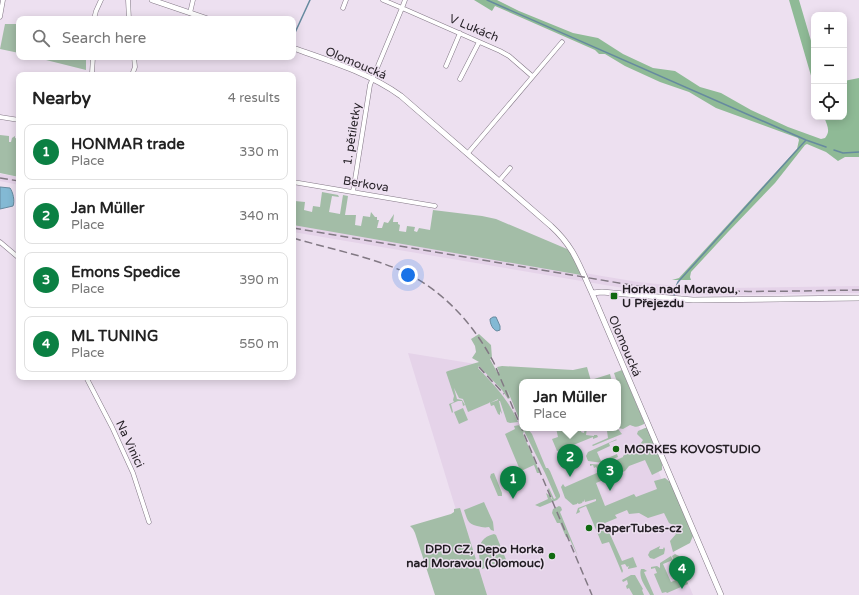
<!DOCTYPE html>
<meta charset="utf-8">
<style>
:root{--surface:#fff;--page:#f2f2f2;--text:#222;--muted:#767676;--line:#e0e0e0;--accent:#0b8043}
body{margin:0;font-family:"Varela Round",sans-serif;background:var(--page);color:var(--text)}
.controls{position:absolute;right:12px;top:12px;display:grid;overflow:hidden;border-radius:8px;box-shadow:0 2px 10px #0003}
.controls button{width:36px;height:36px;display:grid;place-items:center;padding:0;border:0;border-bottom:1px solid var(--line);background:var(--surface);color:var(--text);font:20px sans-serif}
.you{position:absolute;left:408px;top:275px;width:14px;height:14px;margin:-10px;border:3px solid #fff;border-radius:50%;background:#1a73e8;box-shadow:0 0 0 6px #1a73e833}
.badge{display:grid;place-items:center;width:26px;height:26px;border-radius:50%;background:var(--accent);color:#fff;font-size:13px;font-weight:700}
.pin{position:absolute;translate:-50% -33px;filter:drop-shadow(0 1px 2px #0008)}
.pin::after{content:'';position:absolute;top:21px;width:14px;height:12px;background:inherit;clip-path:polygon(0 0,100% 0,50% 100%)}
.popup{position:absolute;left:519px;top:379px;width:102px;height:52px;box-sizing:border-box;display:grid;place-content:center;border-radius:8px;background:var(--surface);filter:drop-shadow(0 1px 3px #0005);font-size:13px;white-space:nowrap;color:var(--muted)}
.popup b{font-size:15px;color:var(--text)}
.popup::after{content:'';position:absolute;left:50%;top:100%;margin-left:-8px;border:8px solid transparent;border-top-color:var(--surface)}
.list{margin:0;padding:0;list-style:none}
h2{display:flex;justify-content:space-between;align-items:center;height:52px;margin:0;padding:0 16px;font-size:17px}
h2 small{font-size:13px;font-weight:400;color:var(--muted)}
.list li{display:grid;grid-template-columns:26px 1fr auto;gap:12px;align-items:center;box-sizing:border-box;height:56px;margin:0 8px 8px;padding:0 8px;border:1px solid var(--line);border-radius:8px}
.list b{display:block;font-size:15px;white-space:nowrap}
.list p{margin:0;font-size:13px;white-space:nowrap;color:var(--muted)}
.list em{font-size:13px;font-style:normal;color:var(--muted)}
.icon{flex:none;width:22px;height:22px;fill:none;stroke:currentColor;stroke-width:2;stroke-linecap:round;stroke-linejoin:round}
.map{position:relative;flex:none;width:859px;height:595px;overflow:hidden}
.search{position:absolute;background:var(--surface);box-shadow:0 2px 10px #0003;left:16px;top:16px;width:280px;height:44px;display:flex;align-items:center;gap:10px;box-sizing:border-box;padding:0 14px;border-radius:8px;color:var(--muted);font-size:15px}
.panel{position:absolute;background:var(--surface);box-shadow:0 2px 10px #0003;left:16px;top:72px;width:280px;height:308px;border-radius:8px}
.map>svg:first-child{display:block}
.built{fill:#e5d3e9}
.green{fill:#a3bda7}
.forest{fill:#8fba96}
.water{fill:#83b9d4;stroke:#668a9f}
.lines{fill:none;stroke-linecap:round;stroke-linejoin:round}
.stream{stroke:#668a9f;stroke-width:1.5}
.minor-casing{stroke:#837886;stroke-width:5}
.tertiary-casing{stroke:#837886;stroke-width:6}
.minor{stroke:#fff;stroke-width:4}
.tertiary{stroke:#fff;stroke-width:5}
.rail{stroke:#827984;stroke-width:1.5;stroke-dasharray:8 4;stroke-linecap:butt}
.poi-dot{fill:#106911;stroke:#ede0f0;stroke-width:1.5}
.labels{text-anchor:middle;stroke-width:3;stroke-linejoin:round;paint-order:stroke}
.street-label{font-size:12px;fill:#231e24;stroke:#ede0f0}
.poi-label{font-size:12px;font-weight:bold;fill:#231e24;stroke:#ede0f0;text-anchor:start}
</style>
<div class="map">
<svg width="859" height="595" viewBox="0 0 859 595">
<rect width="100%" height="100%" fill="#ede0f0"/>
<path class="built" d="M0,174l19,3v8l-19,-4z
M293,224l345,58 48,5 38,1 135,-2v7l-135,2 -39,-1 -48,-4 -32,-5 -312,-53z
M408,353l80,13 4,8 30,8v46h96v-42h4l64,150 -15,7 22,52h-211z"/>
<path class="green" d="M5,24h14v29l-19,-4z
M34,57h52v13z
M0,135l9,1v6h2l1,-4 3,-2v2l4,1v38l-19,-4z
M322,192l16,3 1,2 -7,-1 -3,16 11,2 3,-19 5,1 -3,19h11l-1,10 6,1 2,-10 7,1 1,-5 4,5h2v3h2l-2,8h5l2,-6 4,1 6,-9 -1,8h5v2l2,1 -1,6 7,1 1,-6 8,1 -1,4 3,1 2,-4 11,2 3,-20 49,6 14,3 71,30 4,4 10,22 -288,-50v-20l2,-4 10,1 -1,8 8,2 1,-6 7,1z
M479,334l12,11 1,13 -2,1 7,13h2l-2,-5 5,-1 71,4 14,-3 4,14h4l-1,-2 16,-5 2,8h-90v38l-2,1 -13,-32 3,9 -2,1 -6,-9 -23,-24 -1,2c16,17 31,32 40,54l-8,1 -3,-1 -7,-21h-1l3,13 -2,-3v4l-2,-1 -4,-9 -3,1 -1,-3 8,-3v-5v4l-8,4 -1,-1v1l-21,9 -5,-13 -4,-1 -5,-10 3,11 5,1 3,5 -2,1 -1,-5h-4l-7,3 2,8 -1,1 -3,-9 5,-2 -1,-2 1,-4 -8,-24 2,-1 31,-9 -7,-4 4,-6 -1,-6 -4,-7z
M622,370l22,52v2c-7,3 -7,4 -14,1l-7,4 -5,-1v-46h-1l-3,-9z
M463,408l5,12 -9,4 -5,-12z
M520,424h2v4h5l5,6 14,34h2l2,3 10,24v2l-3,3 -17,7 -5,-2 13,-6 -2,-6 3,2 4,6 -5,-12 1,-1 5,11 2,-1 -11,-25 -21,-42 -1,3 17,39h-3l-3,-8 -13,6 -1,-1 -15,-36 10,-5 -1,-3 6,-1z
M556,428h26l-1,4 3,1 1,-5h2l-1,7 8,1v-1h3l1,2 -5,2v-2l-27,11 3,7 6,-3 1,1 -8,3 -3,-7 -8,2 -5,-12 6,-2z
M589,428l29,1 4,5 -29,12 -1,-1 16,-7 -1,-7z
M645,428h2l15,36v6l-10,5 -7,-15 -16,6 -4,5 -29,12 9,23 29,-12 2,3 21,-8 -3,-8 11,-3 5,4 23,54 -3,7 -17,9 -3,-11 6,-7 -4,-2 1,-7 -4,-2 -5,-10 -16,5 -9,-5 -10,1 -2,-4 -12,5 2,3 -12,5 17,38 11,-4 4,10 -9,2v-1l1,-2 -2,1 -2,-3 -4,1 2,6 -1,2 -13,-31 -7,2 -16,-38 -7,3 1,3 -4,2 2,-6 18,-7v-2l-11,3v-3l-1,3 -1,-1 -1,2 -3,1 -2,-1v1l-4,1 -8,-7 -4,-11 2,-3 2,3 34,-15 -3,-5 -2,1 -1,-3 -3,1v-2l16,1 17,-8v-1l3,-2v-1l21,-9 -2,-1 -7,3v-2l3,-1 2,-3 -6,-6 1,-3z
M617,439l-1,1h1l-8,3 1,3 -13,6 4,9 16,-7 1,3 -15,6 -15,-2 -2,-5 2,-4z
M494,473l8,20v3h-4l-8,-19 1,-3z
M484,502l9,20 1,9 -3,-1 -2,-3c-5,1 -7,0 -12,-1 -10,-2 -10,-8 -13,-16z
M559,506l2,1 1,3 -2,2 18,44 -9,-18 -3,-1 -6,-14h-3l-5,-10 1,-4z
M460,508l27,87h-52l-20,-62 -2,-4 -3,-3 41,-12 3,-2v-3z
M494,534l2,1 11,27 -2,-1 -23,8c-4,-13 -7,-31 12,-35z
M660,546l-1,3h4l1,-2 1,2 -1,5 -10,5 -4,-1 -2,-3 2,-4z
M675,554l4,2 7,16 -2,1 4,11 -21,9 -1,-1 -4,1 -8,-19 3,-1 -2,-5 -4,1v-2l6,-1 3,2v-5l11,-7 2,4 -10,4 8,18 10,-4 -9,-22z
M641,569h3l3,2 -3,1 10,23h-4c-4,-8 -12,-17 -9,-26z
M631,575h4l8,14 -1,1 2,5h-11l-4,-7 -2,1 -1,-3 2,-2 -1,-4 -4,2 -1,-2z"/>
<path class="forest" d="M474,0h23l22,11 54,22 25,5 25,16 30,14 22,3 25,16 21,6 30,17 37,17 33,12 4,-1c6,-7 2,-13 -1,-21h20v-36l15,-3v79h-14l-7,4 -12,-9 -19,-8 -2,1 -30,38 -47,49 -37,40 -1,5 1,3h-19l7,-2 118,-129 2,-9 -1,-2 -82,-30 -27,-16 -29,-10 -35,-16 -20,-12h-6l-4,-4 -100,-44 -3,5z
M789,0h10l15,51v35z"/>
<path class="water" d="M0,187l10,1c3,4 5,13 3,18l-13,3z
M493,317h3l4,9v4l-3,1c-4,-1 -7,-7 -7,-12z"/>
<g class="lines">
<path class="stream" d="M487,0l319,140 20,7
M293,37l17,-37
M834,150l9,3 16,-1
M674,296l2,-9 2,-5 128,-142"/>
<g class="minor-casing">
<path id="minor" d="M128,0l1,19
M405,0l-3,8 98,43 9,5 23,20
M343,8l3,-8
M190,13l3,-13
M0,17l3,-17
M94,19l2,-8 5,-11
M446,66l14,-33
M92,73l1,-16
M132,75l3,-8 -1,-10
M460,79l19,-37
M0,117l19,3
M468,153l94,-111
M499,181l11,-13
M293,182l142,24
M353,192l17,-107 32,-77 -19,-8
M0,242l19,16
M86,377l26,50 21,46 16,49"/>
</g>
<g class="tertiary-casing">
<path id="tertiary" d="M152,0l56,19
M293,48c37,13 76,25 108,48l150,130c23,21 28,39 41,67l129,302
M592,293l10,-1 91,8 166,-2"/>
</g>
<use href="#minor" class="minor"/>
<use href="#tertiary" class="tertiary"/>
<path class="rail" d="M0,178l19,3
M293,228l344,58c75,8 147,5 222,4
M293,238c34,10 69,17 102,30 44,18 77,53 99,95l98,232
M479,367l25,27"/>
</g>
<g class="poi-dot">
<rect x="610" y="292" width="8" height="8" rx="2"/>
<circle cx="616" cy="449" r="4"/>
<circle cx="589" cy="528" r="4"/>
<circle cx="552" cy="556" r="4"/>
</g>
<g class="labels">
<g class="street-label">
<text transform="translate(474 28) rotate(23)" y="4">V Lukách</text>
<text transform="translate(356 63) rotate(23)" y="4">Olomoucká</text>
<text transform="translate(352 134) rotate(-81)" y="4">1. pětiletky</text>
<text transform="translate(366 184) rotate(9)" y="4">Berkova</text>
<text transform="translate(625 346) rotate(67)" y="4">Olomoucká</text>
<text transform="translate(130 444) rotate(65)" y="4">Na Vinici</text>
</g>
<g class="poi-label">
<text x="622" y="293">Horka nad Moravou,<tspan x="622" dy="14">U Přejezdu</tspan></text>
<text x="624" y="453">MORKES KOVOSTUDIO</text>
<text x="597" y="532">PaperTubes-cz</text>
<text x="544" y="553" text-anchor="end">DPD CZ, Depo Horka<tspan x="544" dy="14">nad Moravou (Olomouc)</tspan></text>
</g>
</g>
</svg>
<div class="controls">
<button>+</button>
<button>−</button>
<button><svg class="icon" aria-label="locate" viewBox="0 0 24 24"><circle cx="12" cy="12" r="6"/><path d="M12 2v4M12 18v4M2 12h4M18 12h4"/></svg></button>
</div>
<div class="you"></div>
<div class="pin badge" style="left:513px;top:499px">1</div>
<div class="pin badge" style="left:570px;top:477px">2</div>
<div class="popup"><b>Jan Müller</b>Place</div>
<div class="pin badge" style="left:610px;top:491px">3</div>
<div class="pin badge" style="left:682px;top:589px">4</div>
<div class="search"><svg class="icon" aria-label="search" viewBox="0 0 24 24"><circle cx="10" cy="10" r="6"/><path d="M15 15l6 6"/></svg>Search here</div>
<section class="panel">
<h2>Nearby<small>4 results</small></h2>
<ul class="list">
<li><span class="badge">1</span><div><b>HONMAR trade</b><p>Place</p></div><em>330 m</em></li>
<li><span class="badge">2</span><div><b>Jan Müller</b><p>Place</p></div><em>340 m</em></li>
<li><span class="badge">3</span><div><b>Emons Spedice</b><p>Place</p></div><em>390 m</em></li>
<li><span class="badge">4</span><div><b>ML TUNING</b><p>Place</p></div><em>550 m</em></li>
</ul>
</section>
</div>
